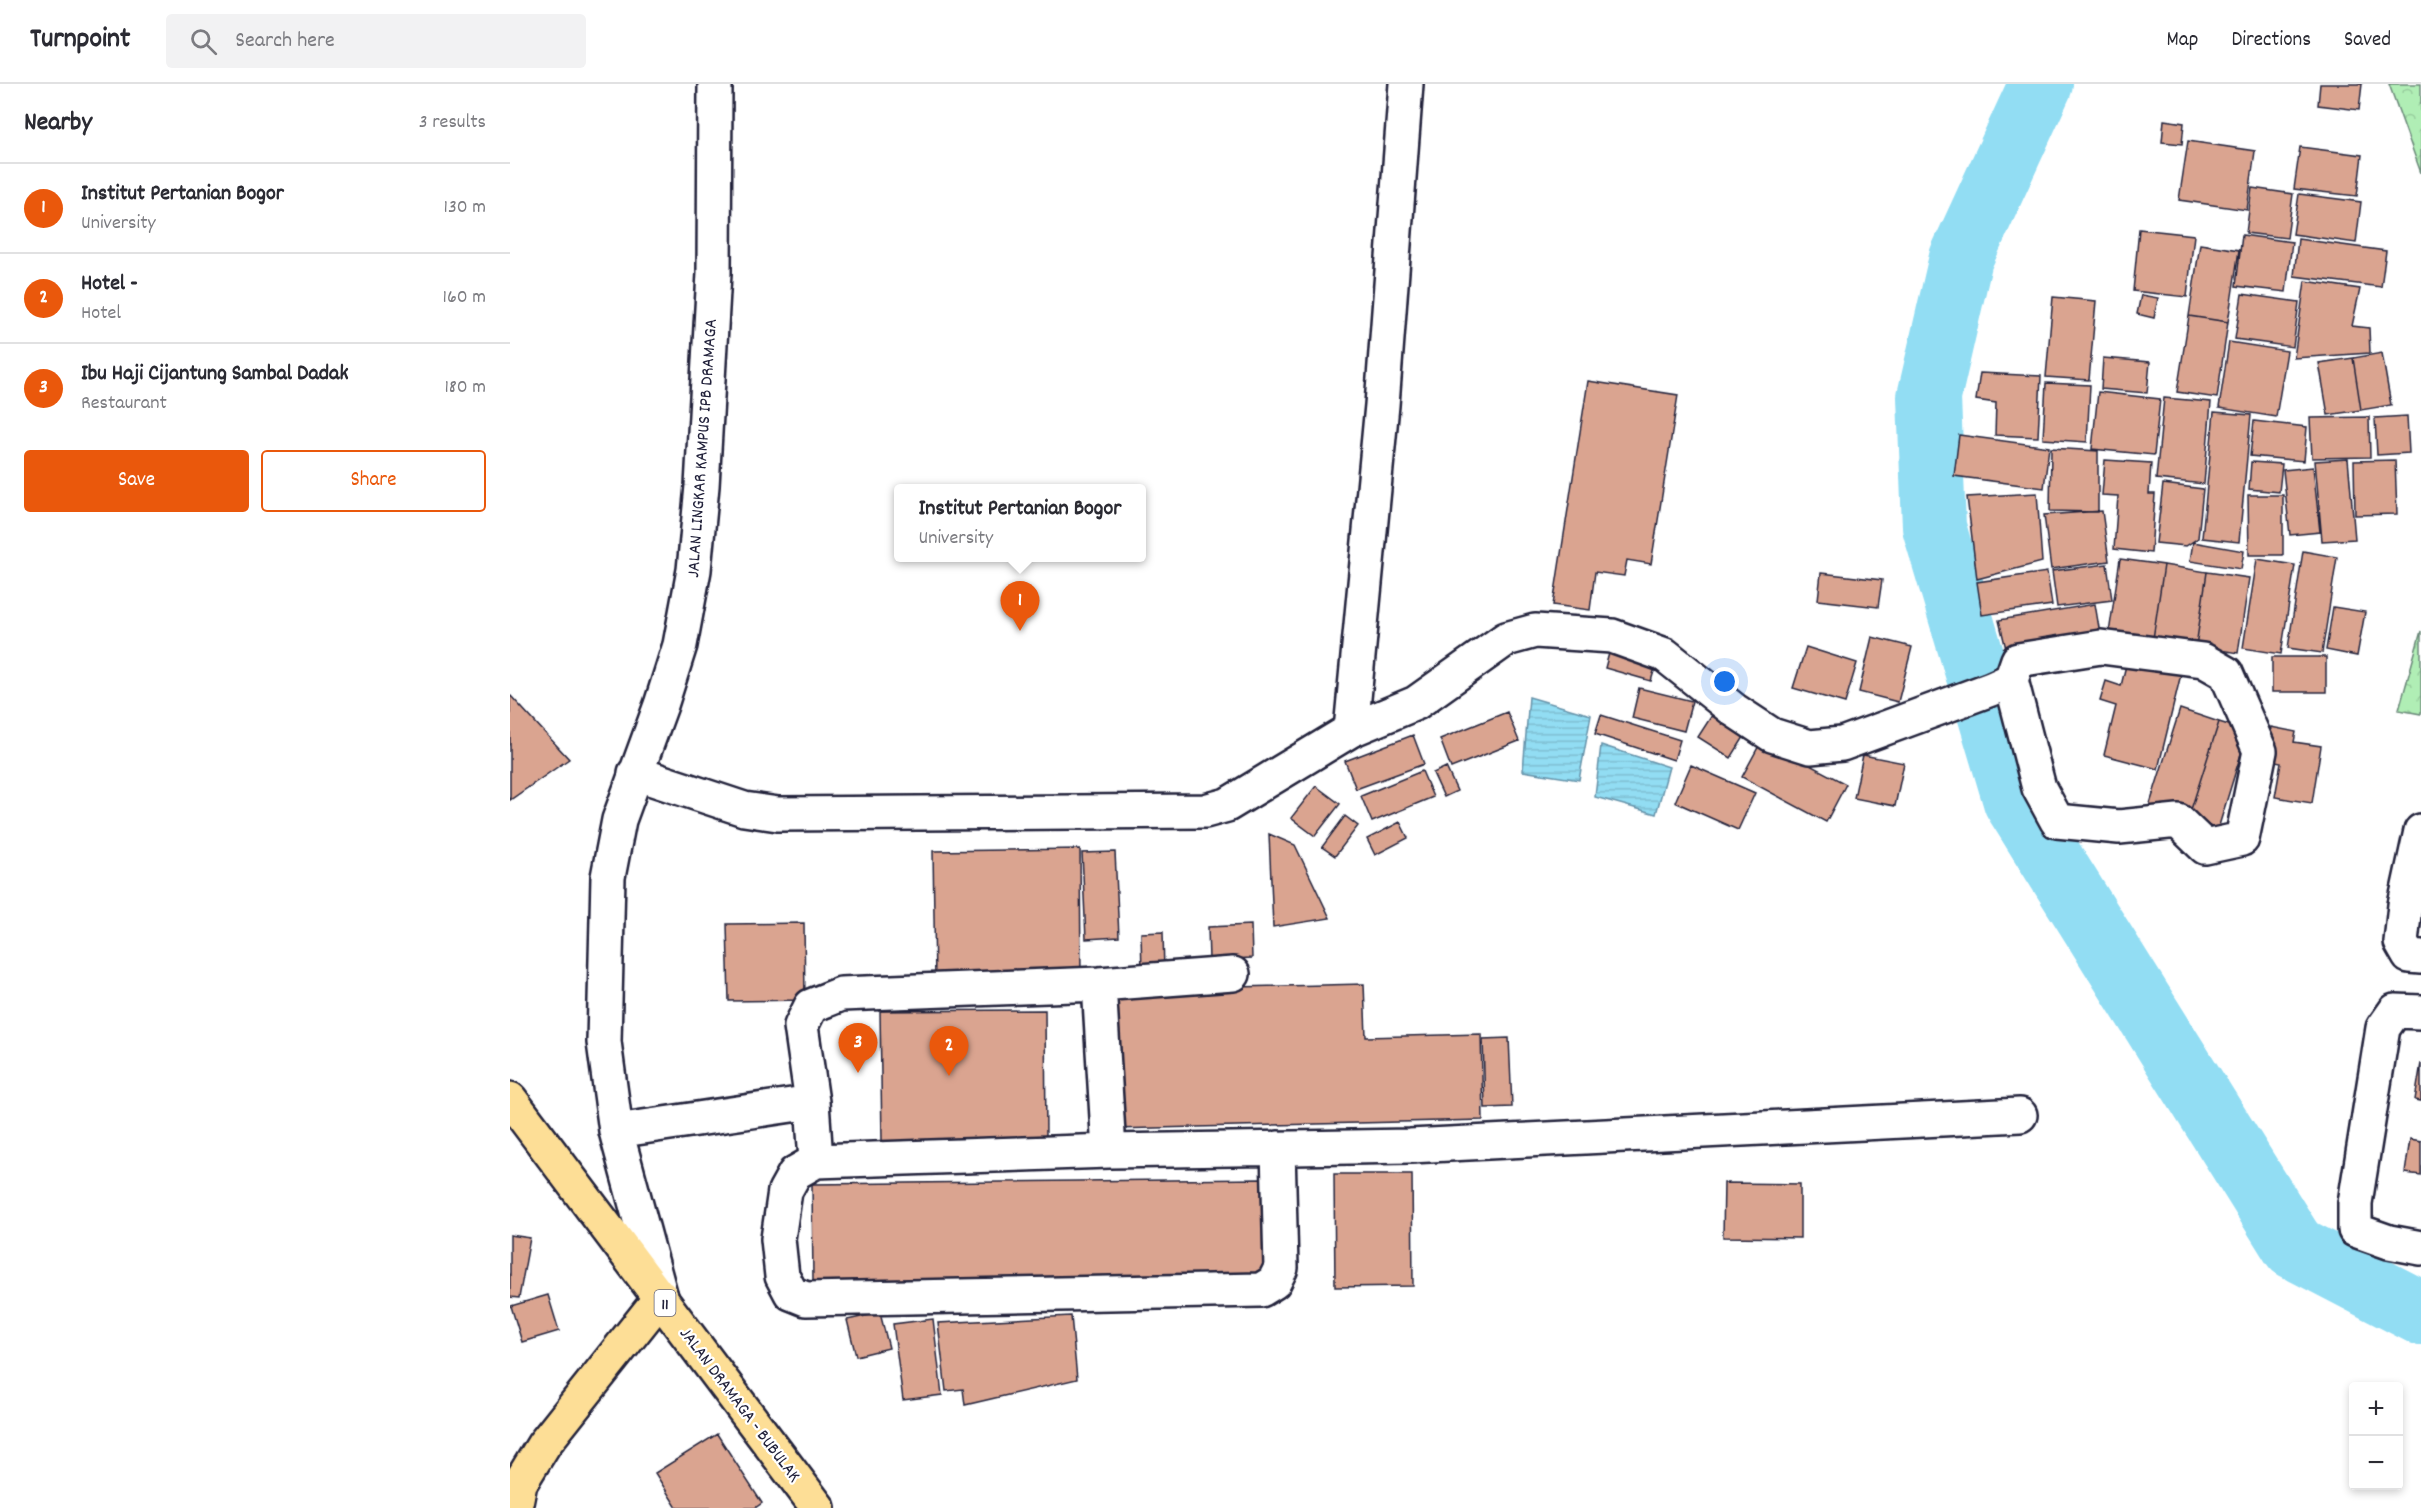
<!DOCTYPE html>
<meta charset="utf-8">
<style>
:root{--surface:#fff;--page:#f2f2f3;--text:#2b2b33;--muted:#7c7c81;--line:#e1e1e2;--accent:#ea580c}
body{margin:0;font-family:Dekko,sans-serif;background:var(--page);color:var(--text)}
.controls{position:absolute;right:18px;bottom:18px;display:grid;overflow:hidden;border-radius:6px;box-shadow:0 3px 9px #0003}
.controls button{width:54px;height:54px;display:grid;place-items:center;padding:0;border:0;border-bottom:2px solid var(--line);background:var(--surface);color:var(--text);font:30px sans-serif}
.you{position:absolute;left:1215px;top:598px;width:21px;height:21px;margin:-15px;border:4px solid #fff;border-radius:50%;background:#1a73e8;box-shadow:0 0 0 9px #1a73e833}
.badge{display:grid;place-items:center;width:39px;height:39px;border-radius:50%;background:var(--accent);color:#fff;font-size:20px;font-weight:700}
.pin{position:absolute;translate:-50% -50px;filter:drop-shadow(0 2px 3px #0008)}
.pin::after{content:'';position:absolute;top:32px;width:21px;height:18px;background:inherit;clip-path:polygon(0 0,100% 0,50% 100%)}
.popup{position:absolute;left:384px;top:400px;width:252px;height:78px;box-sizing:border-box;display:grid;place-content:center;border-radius:6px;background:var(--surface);filter:drop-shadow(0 2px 4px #0005);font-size:20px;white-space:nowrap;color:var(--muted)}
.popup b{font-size:22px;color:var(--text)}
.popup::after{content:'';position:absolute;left:50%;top:100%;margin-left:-12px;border:12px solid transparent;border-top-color:var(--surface)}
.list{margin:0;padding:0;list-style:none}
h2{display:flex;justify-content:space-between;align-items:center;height:78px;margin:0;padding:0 24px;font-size:26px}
h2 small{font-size:20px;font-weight:400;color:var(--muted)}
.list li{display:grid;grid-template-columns:39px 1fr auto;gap:18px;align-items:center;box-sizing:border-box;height:90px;padding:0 24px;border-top:2px solid var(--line)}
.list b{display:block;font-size:22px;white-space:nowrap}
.list p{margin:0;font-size:20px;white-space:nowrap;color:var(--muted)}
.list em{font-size:20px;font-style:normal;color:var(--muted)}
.actions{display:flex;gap:12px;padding:18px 24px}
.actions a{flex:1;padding:14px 0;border:2px solid var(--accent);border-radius:6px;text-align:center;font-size:21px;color:var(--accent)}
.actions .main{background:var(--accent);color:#fff}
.icon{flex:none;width:33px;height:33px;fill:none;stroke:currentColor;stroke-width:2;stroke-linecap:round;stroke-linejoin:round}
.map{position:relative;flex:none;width:1911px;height:1424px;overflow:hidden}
header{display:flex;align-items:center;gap:36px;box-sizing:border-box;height:84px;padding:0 30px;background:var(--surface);border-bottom:2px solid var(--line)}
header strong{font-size:28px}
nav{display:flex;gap:33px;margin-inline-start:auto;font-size:21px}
.search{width:420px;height:54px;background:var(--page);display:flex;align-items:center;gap:15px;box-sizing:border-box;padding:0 21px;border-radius:6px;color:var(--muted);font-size:22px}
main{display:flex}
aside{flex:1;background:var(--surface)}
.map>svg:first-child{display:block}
.forest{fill:url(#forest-crowns);stroke:#698878;stroke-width:1.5}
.water{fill:url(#water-rules);stroke:#6592a9;stroke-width:1.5}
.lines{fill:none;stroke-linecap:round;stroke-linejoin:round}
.river{stroke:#92ddf3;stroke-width:64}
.building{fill:#daa490;stroke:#22223b;stroke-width:1.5}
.minor-casing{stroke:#22223b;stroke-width:38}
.major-casing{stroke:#22223b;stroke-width:38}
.highway-casing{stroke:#22223b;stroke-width:38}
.minor{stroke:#fff;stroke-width:33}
.major{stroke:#fdde96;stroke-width:33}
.highway{stroke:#fdde96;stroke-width:33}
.labels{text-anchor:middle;stroke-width:4.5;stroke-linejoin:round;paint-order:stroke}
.shield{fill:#fff;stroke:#646476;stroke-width:1.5}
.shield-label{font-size:16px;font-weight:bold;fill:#22223b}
.street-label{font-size:18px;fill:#22223b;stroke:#fff}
</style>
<header>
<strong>Turnpoint</strong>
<div class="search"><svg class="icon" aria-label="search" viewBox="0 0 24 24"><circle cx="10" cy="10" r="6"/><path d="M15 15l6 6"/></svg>Search here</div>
<nav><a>Map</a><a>Directions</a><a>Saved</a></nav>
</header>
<main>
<aside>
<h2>Nearby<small>3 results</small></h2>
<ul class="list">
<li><span class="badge">1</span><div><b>Institut Pertanian Bogor</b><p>University</p></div><em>130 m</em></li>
<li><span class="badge">2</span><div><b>Hotel -</b><p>Hotel</p></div><em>160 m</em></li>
<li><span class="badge">3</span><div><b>Ibu Haji Cijantung Sambal Dadak</b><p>Restaurant</p></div><em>180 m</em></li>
</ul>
<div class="actions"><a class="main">Save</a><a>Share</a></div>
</aside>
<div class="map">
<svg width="1911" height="1424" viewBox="0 0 1911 1424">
<defs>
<pattern id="forest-crowns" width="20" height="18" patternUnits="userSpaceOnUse" patternTransform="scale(1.5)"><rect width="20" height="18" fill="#b0eeb5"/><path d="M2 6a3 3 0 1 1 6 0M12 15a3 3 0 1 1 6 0" fill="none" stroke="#97cc9d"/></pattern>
<pattern id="water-rules" width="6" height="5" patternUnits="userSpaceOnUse" patternTransform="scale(1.5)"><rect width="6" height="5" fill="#92ddf3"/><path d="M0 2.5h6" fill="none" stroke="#7ebdd1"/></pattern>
</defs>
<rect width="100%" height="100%" fill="#fff"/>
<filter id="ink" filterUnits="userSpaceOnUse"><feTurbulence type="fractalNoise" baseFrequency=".0167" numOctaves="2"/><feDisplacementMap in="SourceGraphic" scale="12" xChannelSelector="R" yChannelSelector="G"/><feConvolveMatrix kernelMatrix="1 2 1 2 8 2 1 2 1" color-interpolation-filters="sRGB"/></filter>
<g filter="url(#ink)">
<path class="forest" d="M1879,0h32v89z
M1911,547v83l-22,-4z"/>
<path class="water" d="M1019,613l62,18 -12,65 -56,-9z
M1091,661l68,22 -13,47 -61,-17z"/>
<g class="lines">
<path class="river" d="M1531,0l-80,174 -32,139 5,130 81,274 279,446 127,66"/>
</g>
<path class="building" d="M1810,0h42l-3,26 -41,-5z
M1654,36l20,3 -2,21 -20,-2z
M1678,57l67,10 -8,59 -68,-10z
M1790,63l62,8 -5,41 -63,-7z
M1742,104l41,6 -6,44 -41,-5z
M1789,110l62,8 -5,41 -63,-9z
M1629,145l55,6 -7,62 -54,-6z
M1732,151l50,7 -6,50 -50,-6z
M1788,155l88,12 -5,36 -87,-11z
M1690,160l39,6 -11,72 -39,-6z
M1795,197l55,8 -8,37 17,2 1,25 -76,5z
M1732,210l57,8 -6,45 -58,-8z
M1631,211l17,3 -4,20 -17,-4z
M1543,213l43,4 -7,79 -43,-3z
M1679,232l39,6 -11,76 -40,-6z
M1719,258l58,9 -11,66 -57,-9z
M1872,269l9,52 -30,5 -8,-52z
M1593,274l47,4 -3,31 -46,-4z
M1843,274l8,52 -33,5 -9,-52z
M1470,289l61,3 -3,61 -43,-2 1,-32 -20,-3z
M1078,297l90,14 -27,169 -24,-4 -3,16 -29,-4 -5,38 -37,-5z
M1536,299l44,2 -3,57 -44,-3z
M1588,308l62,7 -6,56 -62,-6z
M1654,314l47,4 -7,82 -48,-5z
M1704,328l37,3 -12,127 -37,-4z
M1897,332l2,37 -32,2 -2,-37z
M1859,333l1,40 -58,1 -2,-40z
M1744,337l53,6 -3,34 -54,-5z
M1449,351l90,12 -5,41 -90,-12z
M1541,364l47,3v61l-48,-1z
M1838,375l7,80 -33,2 -7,-80z
M1595,376l46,3 -2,31h6l-4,59 -37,-4 4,-53 -16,-1z
M1885,376l2,54 -42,1 -1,-54z
M1741,378l31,2 -3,28 -30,-3z
M1803,383l7,65 -30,3 -7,-65z
M1653,400l40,5 -5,49 -12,8 -30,-3z
M1527,409l5,69 -65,17 -10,-82z
M1738,411h35v60h-34z
M1592,427l7,50 -58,8 -7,-54z
M1683,458l51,9 -3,18 -51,-8z
M1793,467l34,6 -15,96 -34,-5z
M1610,475l44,6 -11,74 -44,-6z
M1747,475l38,6 -14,89 -38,-6z
M1597,480l5,36 -55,7 -5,-36z
M1654,481l43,7 -11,74 -43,-7z
M1537,488l5,33 -70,10 -5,-33z
M1697,488l42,6 -11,75 -42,-7z
M1311,489l61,7 -4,27 -60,-7z
M1585,520l6,36 -93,17 -9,-37z
M1823,523l32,5 -8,44 -31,-6z
M1362,553l40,10 -14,55 -39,-10z
M1102,558l47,13 -8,26 -46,-13z
M1296,563l51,16 -12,40 -52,-15z
M1762,573h54v35h-54z
M1617,577l54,13 -23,95 -54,-14 12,-49 -16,-5 6,-20 15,5z
M1129,604l53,13 -8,30 -52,-13z
M0,611l59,64 -59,41z
M1206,625l33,20 -18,29 -33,-21z
M1670,625l39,13 -31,97 -39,-12z
M997,628l12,29 -68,27 -11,-29z
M1091,631l79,25 -6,20 -79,-26z
M1709,638l29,9 -30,98 -30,-10z
M1761,643l25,5 -2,10 27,4 -9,57 -37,-6 6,-34 -16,-3z
M903,651l11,29 -68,25 -11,-28z
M1252,656l84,44 -20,38 -84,-45z
M1353,671l41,8 -9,43 -41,-8z
M1181,681l64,28 -17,37 -63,-28z
M936,683l11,24 -13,6 -11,-24z
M912,687l11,26 -61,25 -11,-26z
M806,702l24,18 -25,32 -24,-18z
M835,732l13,10 -23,30 -13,-9z
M890,738l8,16 -33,17 -8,-16z
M759,750l26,11 35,73 -57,9z
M570,765l1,130 -146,2 -2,-130z
M605,768l4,85 -33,2 -4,-86z
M294,839l1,77 -76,1 -2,-77z
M741,841l1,33 -43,2 -1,-33z
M653,848l1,40h-22l-1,-39z
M854,900l2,53 115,-3 2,86 -370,9 -3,-139z
M535,926l1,129 -164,2 -2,-130z
M999,954l3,69 -27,1 -2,-69z
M1911,979v38l-6,-1z
M1900,1055l11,2v34l-16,-2z
M824,1090h78l1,112 -78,1z
M752,1095l1,97 -450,5 -1,-97z
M1214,1099l76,1v54l-77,-1z
M0,1151l20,3 -11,60 -9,-1z
M38,1211l11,36 -37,11 -11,-36z
M370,1229l9,35 -33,8 -9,-36z
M561,1232l6,63 -112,26 -2,-16 -17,2 -8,-68z
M423,1235l9,76 -39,5 -10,-76z
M207,1350l45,69 -7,5h-78l-22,-35z"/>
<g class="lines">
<g class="minor-casing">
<path id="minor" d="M841,646l31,-325 24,-321
M125,689l109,36 34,5 427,-3 22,-6 124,-75 65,-27 90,-64 29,-8 77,5 53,19 69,55 38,25 38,12 32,-3 149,-55 20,-9 7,-20 83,-13 102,13 23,13 34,78 -18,88 -37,8 -27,-26 -59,6 -62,-6 -18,-33 -28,-108
M1911,747l-16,74 -4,37 8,14 12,1
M589,900l10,167
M1911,928l-26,-1 -12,17 -28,175v27l34,12 32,6
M302,1018l4,59 293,-10 301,-5 610,-31
M106,1047l196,-29 -11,-76 10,-20 30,-12 258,-10 134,-10
M306,1077l-21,12 -10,18 -7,48 4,37 9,17 15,6 455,-9 13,-8 7,-14 -3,-120
M151,1213l-45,-166 -12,-89 4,-165 11,-57 42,-115 19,-60 14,-75 8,-84 12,-213 1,-189"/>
</g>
<g class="major-casing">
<path id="major" d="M5,1424l5,-25 24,-39 117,-147"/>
</g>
<g class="highway-casing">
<path id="highway" d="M0,1015l308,409"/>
</g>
<use href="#minor" class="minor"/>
<use href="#major" class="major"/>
<use href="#highway" class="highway"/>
</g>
</g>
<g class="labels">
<rect class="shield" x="144.5" y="1206" width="21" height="26" rx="4.5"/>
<g class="shield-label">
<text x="155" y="1225">11</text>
</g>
<g class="street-label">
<text transform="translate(191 364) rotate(-86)" y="6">JALAN LINGKAR KAMPUS IPB DRAMAGA</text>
<text transform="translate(231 1320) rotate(53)" y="6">JALAN DRAMAGA - BUBULAK</text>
</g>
</g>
</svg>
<div class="controls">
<button>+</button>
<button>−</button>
</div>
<div class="you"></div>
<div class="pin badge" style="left:510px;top:547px">1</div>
<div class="popup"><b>Institut Pertanian Bogor</b>University</div>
<div class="pin badge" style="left:439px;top:992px">2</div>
<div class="pin badge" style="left:348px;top:989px">3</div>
</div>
</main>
